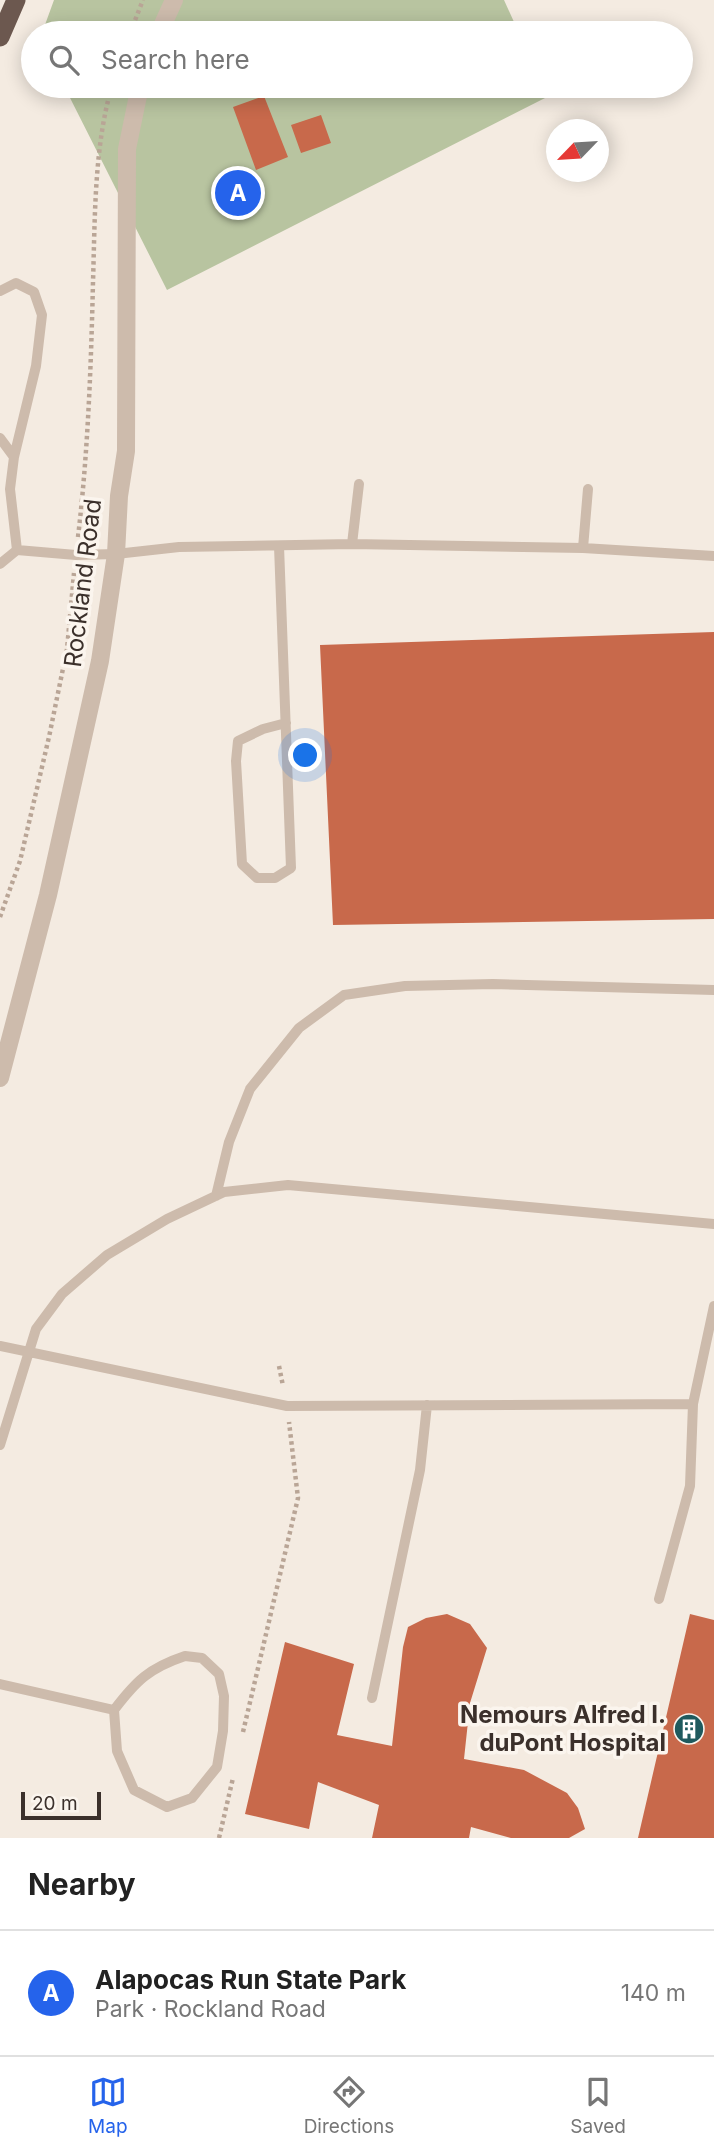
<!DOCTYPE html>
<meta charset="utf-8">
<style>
:root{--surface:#fff;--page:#f6f6f6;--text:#222;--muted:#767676;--line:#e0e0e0;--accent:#2563eb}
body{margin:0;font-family:Inter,sans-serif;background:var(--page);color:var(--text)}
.compass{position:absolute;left:546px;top:119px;width:63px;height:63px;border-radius:50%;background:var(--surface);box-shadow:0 4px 18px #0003;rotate:245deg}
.scale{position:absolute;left:21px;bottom:18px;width:80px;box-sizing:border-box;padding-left:7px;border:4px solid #3b302b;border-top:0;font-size:19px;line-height:24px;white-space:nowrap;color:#3b302b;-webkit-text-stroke:5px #fbf5ee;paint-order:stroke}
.you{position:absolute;left:306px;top:756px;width:24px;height:24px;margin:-18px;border:5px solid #fff;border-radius:50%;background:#1a73e8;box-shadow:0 0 0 10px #1a73e833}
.badge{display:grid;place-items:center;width:46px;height:46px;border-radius:50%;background:var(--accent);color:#fff;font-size:23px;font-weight:700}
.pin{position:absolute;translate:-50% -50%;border:4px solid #fff;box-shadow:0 2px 7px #0006}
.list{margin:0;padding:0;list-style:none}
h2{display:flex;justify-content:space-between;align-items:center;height:91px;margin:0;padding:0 28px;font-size:30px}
h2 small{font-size:23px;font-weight:400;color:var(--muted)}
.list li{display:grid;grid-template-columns:46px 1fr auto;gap:21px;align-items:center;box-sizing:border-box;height:126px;padding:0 28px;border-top:2px solid var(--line)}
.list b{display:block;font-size:26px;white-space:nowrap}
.list p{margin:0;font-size:23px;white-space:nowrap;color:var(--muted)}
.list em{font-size:23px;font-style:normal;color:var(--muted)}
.icon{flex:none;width:38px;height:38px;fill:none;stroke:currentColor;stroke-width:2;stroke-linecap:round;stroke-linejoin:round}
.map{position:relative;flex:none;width:714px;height:1838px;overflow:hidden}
.search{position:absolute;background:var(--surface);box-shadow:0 4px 18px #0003;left:21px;right:21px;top:21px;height:77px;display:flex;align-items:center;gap:18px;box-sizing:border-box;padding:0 24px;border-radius:38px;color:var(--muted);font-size:26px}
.sheet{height:217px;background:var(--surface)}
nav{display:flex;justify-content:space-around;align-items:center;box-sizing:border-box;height:98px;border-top:2px solid var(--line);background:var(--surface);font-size:19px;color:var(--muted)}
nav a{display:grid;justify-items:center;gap:4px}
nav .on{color:var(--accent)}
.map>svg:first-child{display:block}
.green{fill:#b8c4a0}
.building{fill:#c8694b}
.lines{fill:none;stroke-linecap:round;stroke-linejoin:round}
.path{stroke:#b9a596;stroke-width:4.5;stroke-dasharray:3.5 3.5;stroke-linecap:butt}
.service{stroke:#cdbbac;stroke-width:10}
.tertiary{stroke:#cdbbac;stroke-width:18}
.trunk{stroke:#6c584f;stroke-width:19}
.labels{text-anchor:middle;stroke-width:7;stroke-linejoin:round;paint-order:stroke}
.street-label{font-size:24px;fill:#3b302b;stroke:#fbf5ee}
.poi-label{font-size:24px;font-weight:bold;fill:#3b302b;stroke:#fbf5ee;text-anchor:end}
</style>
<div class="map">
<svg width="714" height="1838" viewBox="0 0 714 1838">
<rect width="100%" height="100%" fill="#f4ebe1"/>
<path class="green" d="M54,0h450l15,33h-477z
M64,86h480l5,10 -382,194z"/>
<path class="building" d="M264,96l24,61 -32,13 -23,-63z
M321,115l10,28 -30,10 -10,-28z
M714,632v287l-381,6 -13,-280z
M447,1614l23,10 17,24 -17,55 -6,56 60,11 43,23 11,15 7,21 -16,9h-58l-40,-11 -2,11h-97l7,-33 -61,-23 -9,47 -64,-15 40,-172 69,22 -17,71 55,11 11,-99 5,-20 18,-9z
M690,1614l24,6v218h-76z"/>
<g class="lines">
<path class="path" d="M130,33l13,-33
M78,537c10,-85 13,-170 15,-255 2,-63 1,-136 19,-196
M0,917l20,-56 29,-124 18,-88 7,-76
M279,1366l4,20
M243,1732l55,-234 -9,-76
M219,1838l14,-60"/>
<path class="service" d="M0,291l16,-8 18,9 8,23 -6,51 -22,91 -4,32 7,61
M0,438l14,19
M352,544l7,-60
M279,546l12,322 -16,10h-18l-15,-14 -6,-103 2,-20 25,-12 23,-6
M583,548l5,-59
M0,564l17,-14 59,5 40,-1 63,-7 173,-3 231,4 131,8
M216,1196l13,-54 21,-53 49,-61 45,-33 61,-9 88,-2 221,6
M0,1346l287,60 406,-2
M0,1445l36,-116 26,-35 45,-39 60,-36 57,-27 64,-7 426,39
M659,1599l31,-113 3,-82 21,-98
M185,1656l17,2 17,16 5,22 -1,35 -6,36 -25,31 -25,9 -33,-17 -17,-39 -3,-41c22,-29 35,-42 71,-54z
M0,1684l114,26
M372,1698l48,-228 7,-65"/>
<path class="tertiary" d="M159,33l15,-33
M0,1078l48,-183 52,-234 16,-107 3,-58 7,-45 1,-302 13,-63"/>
<path class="trunk" d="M0,37l16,-37"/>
</g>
<defs>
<g id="building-disc" transform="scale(1.575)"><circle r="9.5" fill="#1f5a5e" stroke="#fbf5ee"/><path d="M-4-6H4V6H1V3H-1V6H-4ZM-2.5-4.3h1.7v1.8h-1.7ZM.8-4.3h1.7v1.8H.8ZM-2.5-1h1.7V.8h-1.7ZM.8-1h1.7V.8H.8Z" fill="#fff"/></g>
</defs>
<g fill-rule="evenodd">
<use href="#building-disc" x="689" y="1729"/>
</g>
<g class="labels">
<g class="street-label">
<text transform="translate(83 583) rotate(-83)" y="8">Rockland Road</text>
</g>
<g class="poi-label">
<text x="666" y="1723">Nemours Alfred I.<tspan x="666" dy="28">duPont Hospital</tspan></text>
</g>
</g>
</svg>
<svg class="compass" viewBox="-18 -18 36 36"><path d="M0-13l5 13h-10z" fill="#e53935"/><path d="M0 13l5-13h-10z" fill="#767676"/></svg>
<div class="scale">20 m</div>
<div class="you"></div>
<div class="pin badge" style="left:238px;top:193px">A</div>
<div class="search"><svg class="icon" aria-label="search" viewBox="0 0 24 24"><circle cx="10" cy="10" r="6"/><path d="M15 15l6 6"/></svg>Search here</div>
</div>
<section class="sheet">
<h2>Nearby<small></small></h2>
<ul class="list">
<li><span class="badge">A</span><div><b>Alapocas Run State Park</b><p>Park · Rockland Road</p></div><em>140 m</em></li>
</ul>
</section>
<nav>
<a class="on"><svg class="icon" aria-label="map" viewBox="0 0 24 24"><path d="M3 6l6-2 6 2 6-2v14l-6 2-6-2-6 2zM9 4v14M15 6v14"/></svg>Map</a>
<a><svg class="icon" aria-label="directions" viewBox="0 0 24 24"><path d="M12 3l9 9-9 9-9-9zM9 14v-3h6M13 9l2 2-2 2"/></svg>Directions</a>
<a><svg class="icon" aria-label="saved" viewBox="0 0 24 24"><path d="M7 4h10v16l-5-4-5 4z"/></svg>Saved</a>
</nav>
